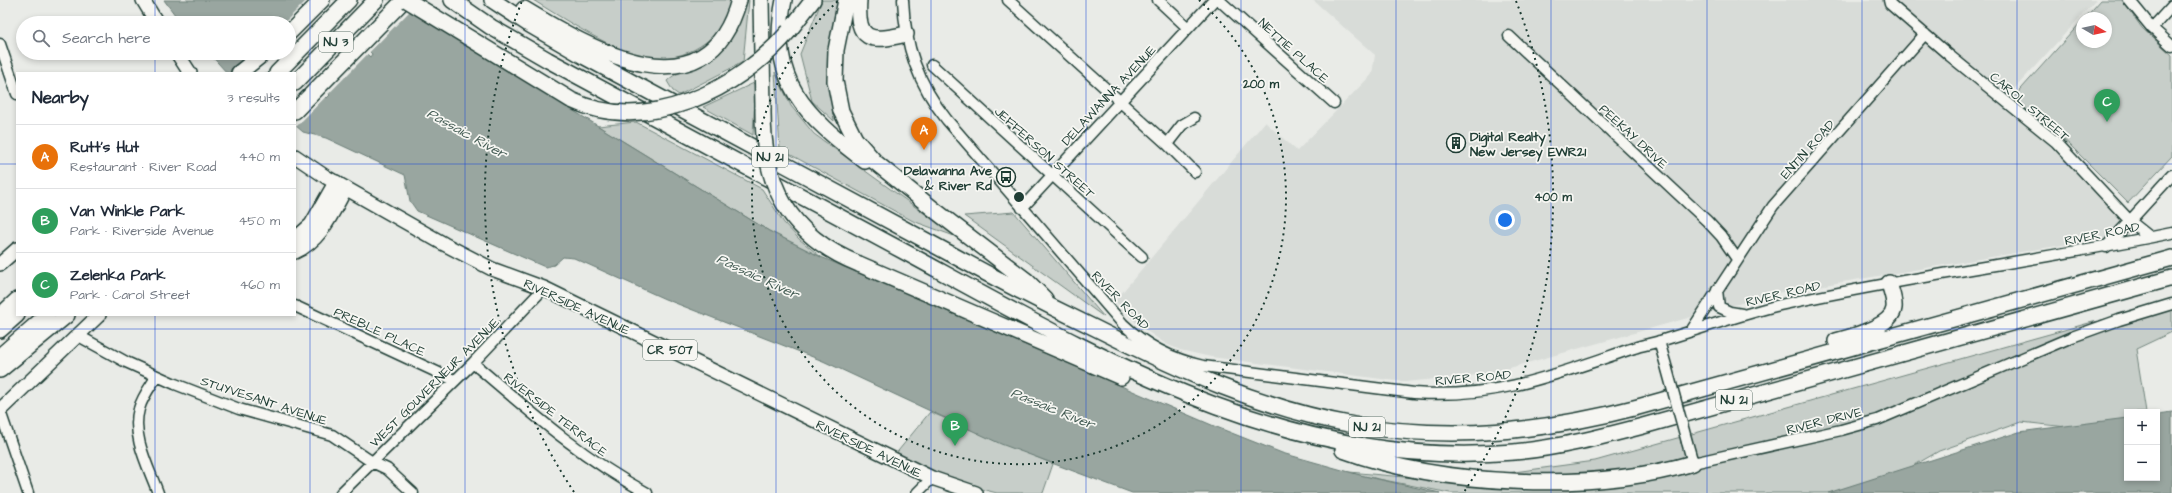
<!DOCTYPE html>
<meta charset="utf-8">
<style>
:root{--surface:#fff;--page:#f2f2f3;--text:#1f2937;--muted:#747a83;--line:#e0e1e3;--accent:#111827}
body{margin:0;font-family:"Architects Daughter",sans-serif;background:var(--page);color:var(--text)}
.controls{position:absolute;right:12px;bottom:12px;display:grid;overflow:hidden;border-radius:0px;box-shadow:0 2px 6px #0003}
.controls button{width:36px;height:36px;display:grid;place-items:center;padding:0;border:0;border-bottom:1px solid var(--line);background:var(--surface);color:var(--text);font:20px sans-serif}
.compass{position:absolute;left:2076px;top:12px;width:36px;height:36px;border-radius:50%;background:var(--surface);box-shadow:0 2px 6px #0003;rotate:99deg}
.you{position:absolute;left:1505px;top:220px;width:14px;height:14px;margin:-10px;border:3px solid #fff;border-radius:50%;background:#1a73e8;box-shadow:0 0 0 6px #1a73e833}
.badge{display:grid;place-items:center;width:26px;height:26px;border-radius:50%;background:var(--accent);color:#fff;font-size:13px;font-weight:700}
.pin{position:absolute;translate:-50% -33px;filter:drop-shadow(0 1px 2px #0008)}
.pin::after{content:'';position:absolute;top:21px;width:14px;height:12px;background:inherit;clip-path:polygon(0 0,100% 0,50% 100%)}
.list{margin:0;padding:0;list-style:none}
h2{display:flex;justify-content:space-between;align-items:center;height:52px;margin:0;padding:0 16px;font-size:17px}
h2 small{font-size:13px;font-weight:400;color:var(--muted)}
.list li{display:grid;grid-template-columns:26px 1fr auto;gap:12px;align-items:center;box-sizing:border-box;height:64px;padding:0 16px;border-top:1px solid var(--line)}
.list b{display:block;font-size:15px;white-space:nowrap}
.list p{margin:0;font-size:13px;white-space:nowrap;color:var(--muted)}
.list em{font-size:13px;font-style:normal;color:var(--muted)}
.icon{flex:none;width:22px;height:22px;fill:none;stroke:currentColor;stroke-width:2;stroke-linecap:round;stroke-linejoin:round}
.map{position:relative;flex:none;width:2172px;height:493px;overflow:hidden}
.search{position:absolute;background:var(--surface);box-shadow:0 2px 6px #0003;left:16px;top:16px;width:280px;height:44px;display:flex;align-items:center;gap:10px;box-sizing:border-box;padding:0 14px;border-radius:22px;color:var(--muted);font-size:15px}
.panel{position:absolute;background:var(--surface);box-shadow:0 2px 6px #0003;left:16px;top:72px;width:280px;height:244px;border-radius:0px}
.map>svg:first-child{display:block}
.built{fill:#d8dcd8}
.green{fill:#c7cec9;stroke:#73867e}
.water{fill:#99a6a0;stroke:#687c75}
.pier{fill:#e9ebe7}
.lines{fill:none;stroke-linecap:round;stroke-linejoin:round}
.minor-casing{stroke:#1f3d34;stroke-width:13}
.major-casing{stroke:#1f3d34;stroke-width:16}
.highway-casing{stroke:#1f3d34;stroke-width:18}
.minor{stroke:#f6f6f2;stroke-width:10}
.major{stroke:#f6f6f2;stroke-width:13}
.highway{stroke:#f6f6f2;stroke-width:15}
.minor-bridge-casing{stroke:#1f3d34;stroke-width:13;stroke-linecap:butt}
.highway-bridge-casing{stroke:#1f3d34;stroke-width:18;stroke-linecap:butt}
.minor-bridge{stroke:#f6f6f2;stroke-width:10}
.highway-bridge{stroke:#f6f6f2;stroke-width:15}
.grid{fill:none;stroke:#1d4ed8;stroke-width:1;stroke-opacity:0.55}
.ring{fill:none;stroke:#1f3d34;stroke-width:2;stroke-dasharray:2 4}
.labels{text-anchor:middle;stroke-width:3.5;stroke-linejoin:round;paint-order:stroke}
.shield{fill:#f6f6f2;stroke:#60746d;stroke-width:1}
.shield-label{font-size:12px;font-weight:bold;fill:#1f3d34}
.street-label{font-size:13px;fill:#1f3d34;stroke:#f6f6f2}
.poi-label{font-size:13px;font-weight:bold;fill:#1f3d34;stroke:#f6f6f2;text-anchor:start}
.water-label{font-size:14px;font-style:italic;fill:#445c54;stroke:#f6f6f2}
.centre{fill:#1f3d34;stroke:#f6f6f2;stroke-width:2}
.ring-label{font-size:12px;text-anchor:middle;font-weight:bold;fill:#1f3d34;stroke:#f6f6f2;stroke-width:3.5;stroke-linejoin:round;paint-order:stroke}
</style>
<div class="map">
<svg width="2172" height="493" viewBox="0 0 2172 493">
<rect width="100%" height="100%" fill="#e9ebe7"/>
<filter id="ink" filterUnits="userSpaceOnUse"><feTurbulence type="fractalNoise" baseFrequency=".025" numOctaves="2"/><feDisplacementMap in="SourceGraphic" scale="8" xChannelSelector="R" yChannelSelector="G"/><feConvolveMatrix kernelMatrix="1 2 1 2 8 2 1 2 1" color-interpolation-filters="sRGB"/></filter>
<g filter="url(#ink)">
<path class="built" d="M1313,0h783l-92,100 119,118 -18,20 -328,55 -289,81 -83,8 -194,-25 -31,-7 -14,-6 -28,-19 -23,-24 150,-179 32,29 75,-77 3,-19z"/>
<path class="green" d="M533,0h199c-3,7 -5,16 -9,23 -19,31 -59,43 -93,30 -32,-12 -68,-35 -97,-53z
M747,0h2l-6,62 -64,33 -6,-4 -6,-10c9,-9 17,-9 28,-14 28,-14 43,-38 52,-67z
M822,0h17l-11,66 6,55 -22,-20 -12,-47z
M2101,0h21l20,28 30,27v101l-44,47 -58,-58 -57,-47 69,-77v21h24v-24h-21z
M775,72l16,34 23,28 143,103 -44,-16 -133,-72z
M756,82l-3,53 -50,-28z
M636,122l126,67 22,34 15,16 22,18 -52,-26 -171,-105z
M1014,212l90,105 -140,-101z
M2172,303v29l-36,17 10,63h-19v6l-42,11 -64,-7 -82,29 -45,26 -60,16h-384l-112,-22 110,10 147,-20 494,-138z
M930,412l123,52 -10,29h-46l-35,-9 -68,-28z"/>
<path class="water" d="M164,0h148l58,57 2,-3 -55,-54h76l376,231 52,26 393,169 68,27 78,22 80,18h-308l-131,-49 -178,-83 -158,-62 -91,-41 -11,-1 -9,8 -9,2 -128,-56 -7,-10 -5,-26 -79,-37 -23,-6 -8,-7v-52h-68l-18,-20h73l45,45 3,-3 -43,-42h2v-30h-108z
M2172,412v81h-344l191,-61 108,-14v60h30v-64z"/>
<path class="pier" d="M307,0h89l187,114 -24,-11 -149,-92 -115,117v-55h-65l23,-20h36v-30h-5z"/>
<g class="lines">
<g class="minor-casing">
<path id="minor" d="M903,0c2,46 15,84 44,120l176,204c23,22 49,35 80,42l211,27c83,6 143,-19 220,-45 8,-3 17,-4 26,-7 40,-12 79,-26 120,-36 130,-29 262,-45 392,-72
M1008,0l159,144 28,28
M1158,0l30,28
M1219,0l115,103
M1889,0l1,4 60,52 106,86 74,79 20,16
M2129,0l23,28 20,18
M2152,28l20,-22
M1509,36l198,185 14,15 16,23
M0,44l17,50
M932,65l210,192
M1167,144l15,-19 12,-7
M1022,208l192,-208
M2106,247l66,-72
M1717,290l2,17 11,5 12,2
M295,306l159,74
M1691,331l82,-125 152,-172
M77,335l49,27 49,22 64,25 93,26 40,27 15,7 26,24
M1659,341l8,28
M473,363c55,47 109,95 174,130
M157,376c-7,11 -15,21 -18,33 -8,27 10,59 19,84
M0,411l28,82
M1687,442l6,21 148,-33 36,-10 195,-83 47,-17 53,-16
M341,493l132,-130 71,-75
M917,493l15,-15"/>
</g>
<g class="major-casing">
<path id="major" d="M143,0l14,23
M177,53l13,20
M295,156l31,21 118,67 48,25 52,19 388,190 44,15
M295,252c27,-12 37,-39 51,-64
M0,264l17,-15
M0,410l99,-95"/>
</g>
<g class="highway-casing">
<path id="highway" d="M452,0l39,27 57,33c122,66 245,132 368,198 187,102 377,213 598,194 44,-4 87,-15 129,-26l529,-148
M492,0l38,25 55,32c121,65 242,131 364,196 49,27 98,52 148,76 81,41 166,80 257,96 98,16 188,7 284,-18l534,-149
M761,0l2,108
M784,0c-17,81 22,116 81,161
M846,0l-10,50 -1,31 6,30 14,28 20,23 62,50 90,69 18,18
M859,0c-3,41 11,43 47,34
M524,9c66,40 183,109 215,-9
M789,31l24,-31
M289,33l33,-33
M239,73l25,-20
M277,73l72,-73
M295,83l81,-83
M295,111l109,-111
M295,240l17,-15 24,-42
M859,264l262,113
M0,316l17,-16
M0,330l17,-15
M1836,341c15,-4 56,-15 58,-33 1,-8 -3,-17 -5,-25
M0,356l47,-41
M0,370l67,-55
M1343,450c98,36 249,43 350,13"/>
</g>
<use href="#minor" class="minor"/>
<use href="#major" class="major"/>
<use href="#highway" class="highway"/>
<g class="minor-bridge-casing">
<path id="minor-bridge" d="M1667,369l20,73"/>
</g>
<g class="highway-bridge-casing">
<path id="highway-bridge" d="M407,0l164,100c75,36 168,-10 218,-69
M763,108c-1,75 24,127 96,156"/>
</g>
<use href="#minor-bridge" class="minor-bridge"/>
<use href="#highway-bridge" class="highway-bridge"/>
</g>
</g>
<path class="grid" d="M155,0v23M310,0v493M465,0v493M621,0v493M776,0v493M931,0v493M1086,0v493M1241,0v493M1396,0v493M1551,0v493M1707,0v493M1862,0v493M2017,0v493M155,53v20M0,164h17M295,164h1877M155,315v178M0,329h2172"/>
<g class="ring">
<path d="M1199 0A267 267 0 1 1 839 0"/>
<path d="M574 492A534 534 0 0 1 522 1M1516 1A534 534 0 0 1 1464 492"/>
</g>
<defs>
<g id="building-ring" transform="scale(1)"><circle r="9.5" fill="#f6f6f2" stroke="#1f3d34" stroke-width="1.5"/><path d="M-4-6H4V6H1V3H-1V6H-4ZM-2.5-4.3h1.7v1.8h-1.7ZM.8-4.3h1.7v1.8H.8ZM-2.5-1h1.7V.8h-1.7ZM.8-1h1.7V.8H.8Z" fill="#1f3d34"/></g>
<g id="bus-ring" transform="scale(1)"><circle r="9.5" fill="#f6f6f2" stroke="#1f3d34" stroke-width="1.5"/><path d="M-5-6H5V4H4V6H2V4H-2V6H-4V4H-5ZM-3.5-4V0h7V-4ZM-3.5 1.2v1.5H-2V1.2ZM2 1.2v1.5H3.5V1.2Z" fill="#1f3d34"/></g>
</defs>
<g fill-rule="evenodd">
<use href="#building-ring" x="1456" y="143"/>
<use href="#bus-ring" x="1006" y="177"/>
</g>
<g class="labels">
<g class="shield">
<rect x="319" y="32" width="34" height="20" rx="3"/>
<rect x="752" y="147" width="36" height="20" rx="3"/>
<rect x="643" y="340" width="54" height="20" rx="3"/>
<rect x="1716" y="390" width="36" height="20" rx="3"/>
<rect x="1349" y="417" width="36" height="20" rx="3"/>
</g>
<g class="shield-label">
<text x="336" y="46">NJ 3</text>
<text x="770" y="161">NJ 21</text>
<text x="670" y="354">CR 507</text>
<text x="1734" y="404">NJ 21</text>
<text x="1367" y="431">NJ 21</text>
</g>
<g class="street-label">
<text transform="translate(1294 50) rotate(42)" y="5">NETTIE PLACE</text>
<text transform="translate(1108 95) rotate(-47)" y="5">DELAWANNA AVENUE</text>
<text transform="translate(2030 106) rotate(40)" y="5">CAROL STREET</text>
<text transform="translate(1634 136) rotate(43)" y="5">PEEKAY DRIVE</text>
<text transform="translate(1807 149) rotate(-48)" y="5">ENTIN ROAD</text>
<text transform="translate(1045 152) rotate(42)" y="5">JEFFERSON STREET</text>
<text transform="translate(2102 233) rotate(-11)" y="5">RIVER ROAD</text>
<text transform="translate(1783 293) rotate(-13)" y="5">RIVER ROAD</text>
<text transform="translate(1121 300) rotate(46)" y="5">RIVER ROAD</text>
<text transform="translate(577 306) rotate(25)" y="5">RIVERSIDE AVENUE</text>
<text transform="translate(380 331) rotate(25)" y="5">PREBLE PLACE</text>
<text transform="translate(1473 377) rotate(-5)" y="5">RIVER ROAD</text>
<text transform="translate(434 382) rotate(-45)" y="5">WEST GOUVERNEUR AVENUE</text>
<text transform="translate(264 400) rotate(18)" y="5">STUYVESANT AVENUE</text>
<text transform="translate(556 414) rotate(38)" y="5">RIVERSIDE TERRACE</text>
<text transform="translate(1824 420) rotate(-14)" y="5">RIVER DRIVE</text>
<text transform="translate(869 448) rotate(26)" y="5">RIVERSIDE AVENUE</text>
</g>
<g class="poi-label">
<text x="1470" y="141">Digital Realty<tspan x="1470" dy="15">New Jersey EWR21</tspan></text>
<text x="992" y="175" text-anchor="end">Delawanna Ave<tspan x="992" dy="15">&amp; River Rd</tspan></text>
</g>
<g class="water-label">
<text transform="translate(467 133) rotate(29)" y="5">Passaic River</text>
<text transform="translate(758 276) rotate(25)" y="5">Passaic River</text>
<text transform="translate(1053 408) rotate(22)" y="5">Passaic River</text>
</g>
</g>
<circle cx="1019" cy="197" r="6" class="centre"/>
<g class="ring-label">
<text x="1261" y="88">200 m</text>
<text x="1553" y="201">400 m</text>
</g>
</svg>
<div class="controls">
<button>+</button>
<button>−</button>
</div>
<svg class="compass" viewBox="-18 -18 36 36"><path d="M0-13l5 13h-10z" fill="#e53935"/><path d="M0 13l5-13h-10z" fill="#747a83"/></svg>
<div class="you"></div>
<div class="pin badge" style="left:924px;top:150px;background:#e8710a">A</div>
<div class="pin badge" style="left:955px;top:446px;background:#2e9e5b">B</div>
<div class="pin badge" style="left:2107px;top:122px;background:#2e9e5b">C</div>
<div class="search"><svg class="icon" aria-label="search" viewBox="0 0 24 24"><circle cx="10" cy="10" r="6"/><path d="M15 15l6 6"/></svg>Search here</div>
<section class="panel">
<h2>Nearby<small>3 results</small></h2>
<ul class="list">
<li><span class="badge" style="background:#e8710a">A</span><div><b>Rutt's Hut</b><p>Restaurant · River Road</p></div><em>440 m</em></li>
<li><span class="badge" style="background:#2e9e5b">B</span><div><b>Van Winkle Park</b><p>Park · Riverside Avenue</p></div><em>450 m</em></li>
<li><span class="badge" style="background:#2e9e5b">C</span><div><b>Zelenka Park</b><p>Park · Carol Street</p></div><em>460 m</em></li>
</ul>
</section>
</div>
